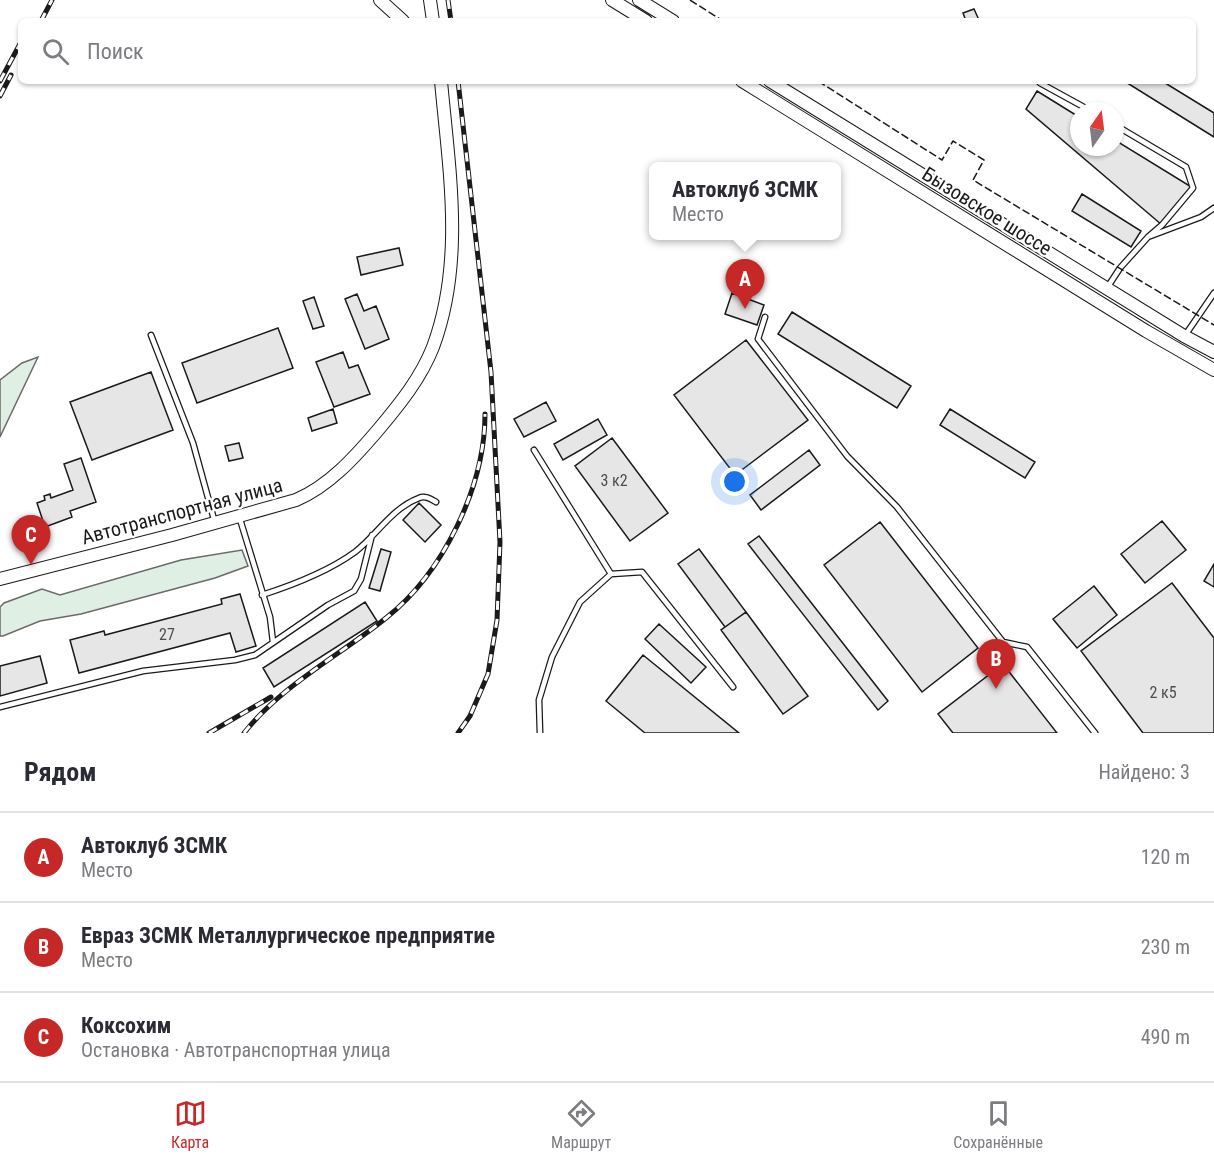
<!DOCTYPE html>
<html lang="ru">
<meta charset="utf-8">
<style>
:root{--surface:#fff;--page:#f7f7f7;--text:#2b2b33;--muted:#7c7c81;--line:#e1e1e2;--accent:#c62828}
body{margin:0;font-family:"Roboto Condensed",sans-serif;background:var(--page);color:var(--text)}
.compass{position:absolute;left:1070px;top:102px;width:54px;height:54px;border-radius:50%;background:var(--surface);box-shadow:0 2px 4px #0004;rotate:14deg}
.you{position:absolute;left:735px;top:482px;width:21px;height:21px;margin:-15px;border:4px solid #fff;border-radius:50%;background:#1a73e8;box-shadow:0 0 0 9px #1a73e833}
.badge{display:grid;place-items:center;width:39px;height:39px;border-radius:50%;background:var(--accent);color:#fff;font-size:20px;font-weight:700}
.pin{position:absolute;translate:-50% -50px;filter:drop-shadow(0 2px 3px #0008)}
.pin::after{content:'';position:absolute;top:32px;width:21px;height:18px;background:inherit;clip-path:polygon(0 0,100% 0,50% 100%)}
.popup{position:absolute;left:649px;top:162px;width:192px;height:78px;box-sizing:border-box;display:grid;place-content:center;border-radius:9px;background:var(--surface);filter:drop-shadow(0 2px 4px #0005);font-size:20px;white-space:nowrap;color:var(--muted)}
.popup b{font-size:22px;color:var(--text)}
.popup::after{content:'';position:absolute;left:50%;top:100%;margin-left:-12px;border:12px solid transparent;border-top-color:var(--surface)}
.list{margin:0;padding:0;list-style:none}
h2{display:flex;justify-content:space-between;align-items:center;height:78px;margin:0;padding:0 24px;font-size:26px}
h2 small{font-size:20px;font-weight:400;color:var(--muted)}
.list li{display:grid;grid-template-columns:39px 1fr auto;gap:18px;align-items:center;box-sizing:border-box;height:90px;padding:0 24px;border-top:2px solid var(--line)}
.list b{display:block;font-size:22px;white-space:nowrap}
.list p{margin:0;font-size:20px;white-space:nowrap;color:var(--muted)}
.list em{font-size:20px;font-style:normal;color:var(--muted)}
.icon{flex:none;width:33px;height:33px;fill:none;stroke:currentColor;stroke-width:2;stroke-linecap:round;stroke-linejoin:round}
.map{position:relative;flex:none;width:1214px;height:733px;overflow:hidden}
.search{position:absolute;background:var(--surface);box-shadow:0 2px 4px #0004;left:18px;right:18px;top:18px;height:66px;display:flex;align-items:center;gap:15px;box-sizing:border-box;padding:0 21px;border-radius:9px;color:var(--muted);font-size:22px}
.sheet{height:348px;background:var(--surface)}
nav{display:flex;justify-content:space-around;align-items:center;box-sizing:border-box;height:84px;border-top:2px solid var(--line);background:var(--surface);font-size:16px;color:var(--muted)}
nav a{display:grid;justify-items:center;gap:3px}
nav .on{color:var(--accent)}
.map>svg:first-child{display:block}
.green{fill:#e0efe3;stroke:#6a6a6a;stroke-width:1.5}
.building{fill:#e6e6e6;stroke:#1a1a1a;stroke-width:1.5}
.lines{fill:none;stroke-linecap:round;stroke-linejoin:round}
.service-casing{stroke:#1a1a1a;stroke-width:7}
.secondary-casing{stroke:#1a1a1a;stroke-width:14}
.service{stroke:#fff;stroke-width:4.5}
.secondary{stroke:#fff;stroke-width:12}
.rail-casing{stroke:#1a1a1a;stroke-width:5}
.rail{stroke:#fff;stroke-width:3;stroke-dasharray:9;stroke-linecap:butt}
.fence{stroke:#1a1a1a;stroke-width:1.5;stroke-dasharray:8 3;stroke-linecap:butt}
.labels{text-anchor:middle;stroke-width:4.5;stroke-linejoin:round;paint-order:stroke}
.number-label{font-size:16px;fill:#4d4d4d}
.street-label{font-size:20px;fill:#1a1a1a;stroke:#fff}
</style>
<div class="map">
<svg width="1214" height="733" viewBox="0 0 1214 733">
<rect width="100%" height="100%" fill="#fff"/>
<path class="green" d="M38,357l-38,80v-57l22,-17z
M242,550l6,16 -33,12 -134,36 -41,7 -37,15h-3v-29l4,-4 38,-14 18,6 121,-35z"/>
<path class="building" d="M974,9l5,11 -13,1 -3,-8z
M1124,81h38l52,32v24z
M1037,91l42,26v30h36v-7l78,48 -31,37 -136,-116z
M1082,194l59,37 -10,16 -59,-36z
M399,248l4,17 -42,10 -4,-18z
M732,293l32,12 -7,20 -32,-11z
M357,294l7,17 12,-5 13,33 -24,10 -20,-50z
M314,297l10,29 -11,3 -10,-28z
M792,312l119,74 -14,22 -119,-74z
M278,328l15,40 -96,35 -15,-40z
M746,340l62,80 -73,55 -61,-80z
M343,352l6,16 9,-3 12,29 -36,13 -18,-45z
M151,372l22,58 -81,30 -22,-58z
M546,402l10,19 -32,16 -10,-18z
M333,409l4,14 -25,8 -4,-13z
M950,409l85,53 -10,16 -85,-53z
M598,419l9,16 -44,25 -9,-16z
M612,438l56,75 -38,28 -55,-75z
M239,443l4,15 -14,3 -4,-15z
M809,450l11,15 -59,45 -11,-15z
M81,458l15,44 -26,9 2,6 -27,10 -8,-24 8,-3 -1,-4 6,-2 1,4 22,-8 -9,-26z
M419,503l22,22 -16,17 -22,-22z
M1162,521l24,29 -41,33 -24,-29z
M880,522l98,126 -56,44 -98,-127z
M759,536l129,165 -10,9 -130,-166z
M381,549l10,3 -11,39 -11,-3z
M699,549l47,63 -21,15 -47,-63z
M1214,564v23l-10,-6z
M1172,583l42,55v95h-71l-62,-82z
M1094,586l23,29 -40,33 -24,-29z
M240,594l16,52 -20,6 -6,-19 -151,40 -9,-33 34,-9 1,4 117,-31 -1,-5z
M365,602l12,19 -103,66 -11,-19z
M746,612l62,84 -25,18 -62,-84z
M659,624l47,43 -15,16 -46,-44z
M643,655l96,78h-94l-39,-32z
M40,656l7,27 -47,13v-30z
M1003,664l54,69h-104l-15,-19z"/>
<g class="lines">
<g class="service-casing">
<path id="service" d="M1040,83l51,28
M1115,125l71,42 7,21 -31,37 -14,12 53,-20 13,-9
M1107,288l13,-20 28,-31
M765,317l-7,22 89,117 50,51 106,135 24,5 68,86
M1186,334l28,-41
M151,335l42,108 22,80
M534,450l77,124
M239,516l31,101 3,25
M262,595c31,-10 67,-24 93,-43 22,-17 37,-44 64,-54 6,-3 12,1 17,4
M0,707l143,-36 92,-11 20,-5 73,-50 26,-14 7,-12 11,-44
M540,733l-1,-33 13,-43 28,-55 31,-28 31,-2 91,115"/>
</g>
<g class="secondary-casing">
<path id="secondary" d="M380,0l23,21
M430,0l3,21
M612,0l34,21
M639,0l34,21
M742,81l404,250 68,39
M770,81l414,255 30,16
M0,579l172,-44 124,-35c33,-14 59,-43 82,-70 21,-25 43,-52 55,-83 32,-86 16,-177 8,-266"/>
</g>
<use href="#service" class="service"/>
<use href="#secondary" class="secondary"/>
<g class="rail-casing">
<path id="rail" d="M448,0l3,21
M41,21l11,-21
M0,81l21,-39
M458,81l33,291 9,170 -3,78 -9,54 -18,42 -12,17
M0,96l11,-21
M209,733l62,-36
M244,733c38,-48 95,-77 142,-115 57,-45 99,-131 99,-204"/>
</g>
<use href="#rail" class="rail"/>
<path class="fence" d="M690,0l33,21
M818,81l124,79 11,-19 31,19 -11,20 241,145"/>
</g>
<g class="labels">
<g class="number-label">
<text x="614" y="486">3 к2</text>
<text x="167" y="640">27</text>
<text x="1163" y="698">2 к5</text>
</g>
<g class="street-label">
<text transform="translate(987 211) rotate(32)" y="7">Бызовское шоссе</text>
<text transform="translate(182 511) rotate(-15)" y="7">Автотранспортная улица</text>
</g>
</g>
</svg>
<svg class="compass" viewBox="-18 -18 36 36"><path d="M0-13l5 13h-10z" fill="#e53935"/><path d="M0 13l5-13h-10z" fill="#7c7c81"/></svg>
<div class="you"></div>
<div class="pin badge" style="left:745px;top:309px">A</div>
<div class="popup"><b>Автоклуб ЗСМК</b>Место</div>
<div class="pin badge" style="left:996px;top:689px">B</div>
<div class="pin badge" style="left:31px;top:565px">C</div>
<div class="search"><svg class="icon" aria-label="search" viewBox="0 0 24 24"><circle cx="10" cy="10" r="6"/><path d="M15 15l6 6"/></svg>Поиск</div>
</div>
<section class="sheet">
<h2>Рядом<small>Найдено: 3</small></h2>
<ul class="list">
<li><span class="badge">A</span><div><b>Автоклуб ЗСМК</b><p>Место</p></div><em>120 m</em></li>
<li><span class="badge">B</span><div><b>Евраз ЗСМК Металлургическое предприятие</b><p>Место</p></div><em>230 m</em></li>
<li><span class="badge">C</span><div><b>Коксохим</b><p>Остановка · Автотранспортная улица</p></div><em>490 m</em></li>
</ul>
</section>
<nav>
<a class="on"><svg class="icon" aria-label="map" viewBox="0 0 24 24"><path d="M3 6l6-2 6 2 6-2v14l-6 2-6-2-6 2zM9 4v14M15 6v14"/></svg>Карта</a>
<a><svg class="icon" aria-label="directions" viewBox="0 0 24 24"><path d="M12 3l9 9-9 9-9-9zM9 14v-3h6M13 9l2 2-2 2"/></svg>Маршрут</a>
<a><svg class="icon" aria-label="saved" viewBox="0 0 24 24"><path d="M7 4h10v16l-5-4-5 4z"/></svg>Сохранённые</a>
</nav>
